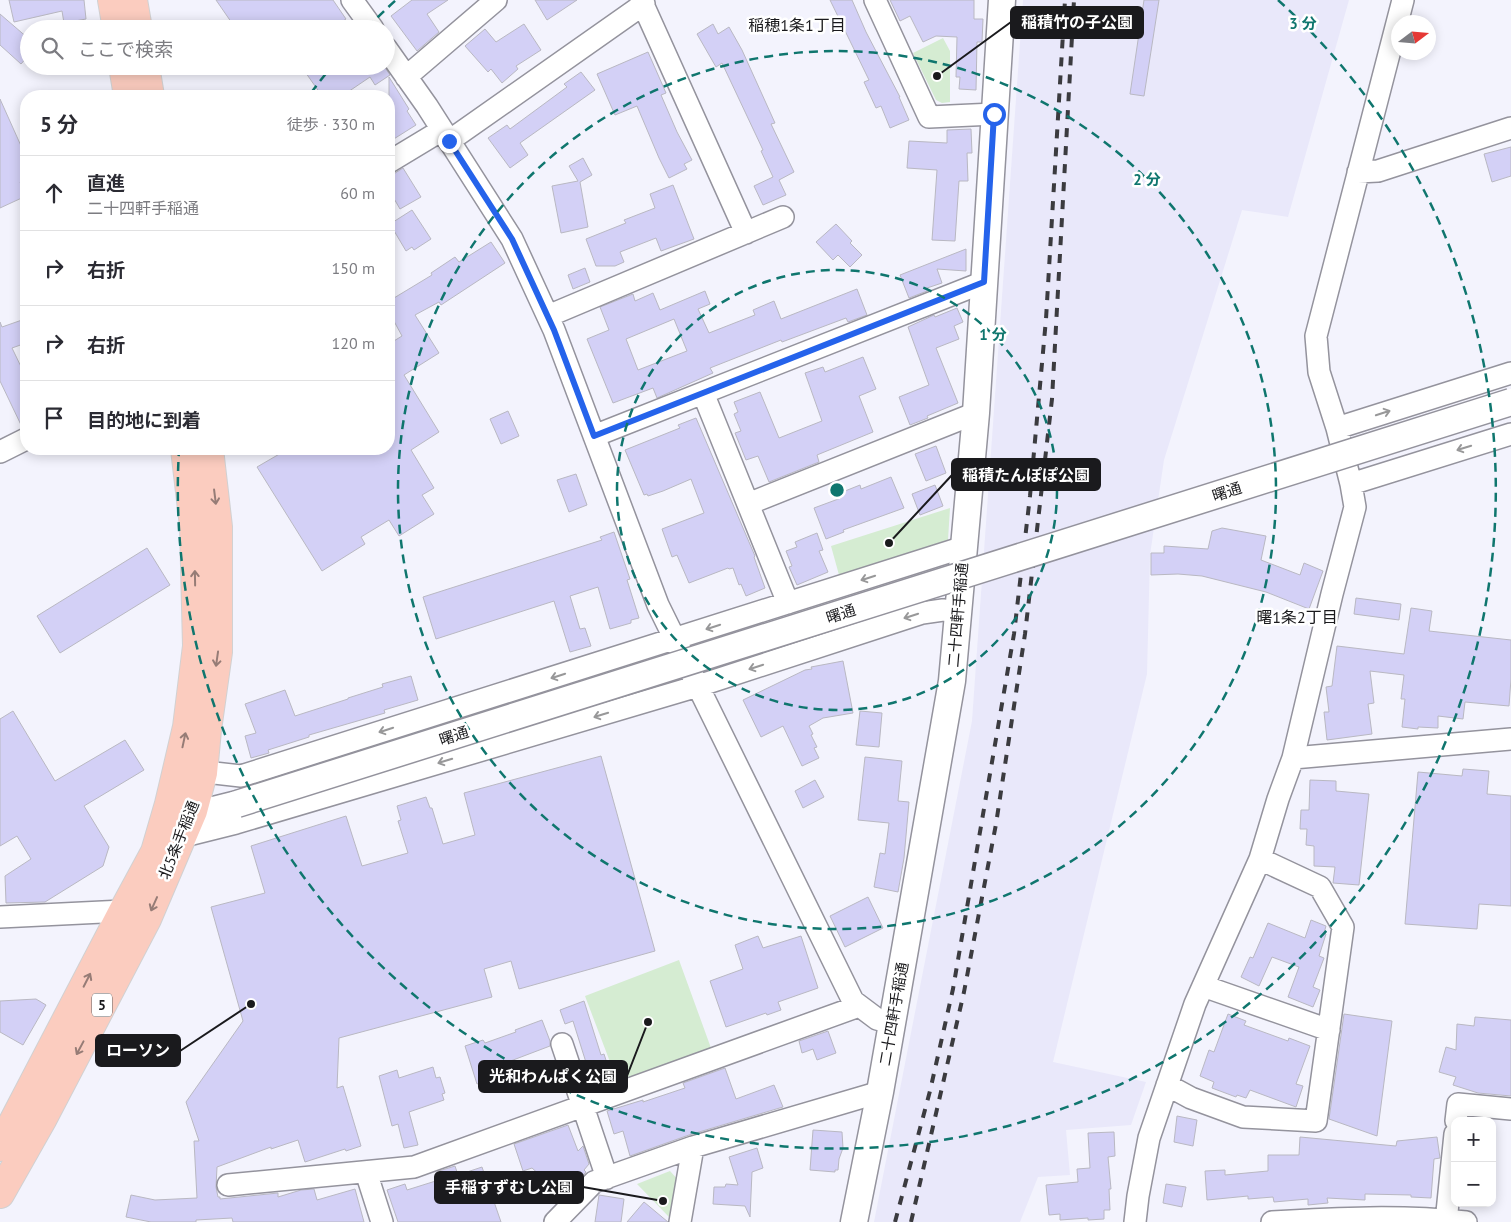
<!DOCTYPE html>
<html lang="ja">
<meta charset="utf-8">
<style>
:root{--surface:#fff;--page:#f7f7f7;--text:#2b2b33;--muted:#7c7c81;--line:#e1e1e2}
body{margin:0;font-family:"PT Sans","Noto Sans JP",sans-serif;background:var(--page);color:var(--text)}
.controls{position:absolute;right:15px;bottom:15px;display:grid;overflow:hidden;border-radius:10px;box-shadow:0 2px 12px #0003}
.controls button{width:45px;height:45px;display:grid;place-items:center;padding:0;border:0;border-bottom:1px solid var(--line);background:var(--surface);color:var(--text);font:25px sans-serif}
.compass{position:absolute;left:1391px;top:15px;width:45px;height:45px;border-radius:50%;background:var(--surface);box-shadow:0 2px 12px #0003;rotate:74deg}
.stop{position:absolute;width:15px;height:15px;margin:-11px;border:4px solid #2563eb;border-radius:50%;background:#fff}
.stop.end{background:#2563eb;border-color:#fff;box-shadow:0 1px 5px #0008}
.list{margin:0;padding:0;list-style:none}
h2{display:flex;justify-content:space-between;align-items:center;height:65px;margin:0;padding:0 20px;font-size:21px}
h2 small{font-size:16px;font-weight:400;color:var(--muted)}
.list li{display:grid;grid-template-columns:32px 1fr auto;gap:15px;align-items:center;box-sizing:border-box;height:75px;padding:0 20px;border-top:1px solid var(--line)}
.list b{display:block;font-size:19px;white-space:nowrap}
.list p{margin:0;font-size:16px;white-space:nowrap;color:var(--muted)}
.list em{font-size:16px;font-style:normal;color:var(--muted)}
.icon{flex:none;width:28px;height:28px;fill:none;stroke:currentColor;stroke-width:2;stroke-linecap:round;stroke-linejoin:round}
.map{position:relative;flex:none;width:1511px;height:1222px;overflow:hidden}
.search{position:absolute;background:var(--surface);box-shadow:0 2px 12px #0003;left:20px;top:20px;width:375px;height:55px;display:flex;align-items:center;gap:12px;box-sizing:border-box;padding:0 18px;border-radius:28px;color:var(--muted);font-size:19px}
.panel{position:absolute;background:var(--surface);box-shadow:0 2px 12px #0003;left:20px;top:90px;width:375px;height:365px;border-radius:20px}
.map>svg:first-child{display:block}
.built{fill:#e9e8fa}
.green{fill:#d5ecd2}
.building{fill:#d3d0f6;stroke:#b9b8c2;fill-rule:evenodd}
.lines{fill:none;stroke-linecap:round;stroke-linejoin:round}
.minor-casing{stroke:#94939d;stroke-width:24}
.tertiary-casing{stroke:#94939d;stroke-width:29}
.trunk-casing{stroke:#d1d1d2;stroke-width:30}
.minor{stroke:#fff;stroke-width:21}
.tertiary{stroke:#fff;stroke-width:26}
.trunk{stroke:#fbccbf;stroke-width:28}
.rail{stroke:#3b3b3f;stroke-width:4;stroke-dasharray:9 9;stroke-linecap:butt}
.tertiary-bridge-casing{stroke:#94939d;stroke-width:29;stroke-linecap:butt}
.tertiary-bridge{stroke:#fff;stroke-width:26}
.oneway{stroke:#989899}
.oneway2{stroke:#967c76}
.route{stroke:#2563eb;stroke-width:6}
.ring{fill:none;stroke:#0f766e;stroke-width:2.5;stroke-dasharray:9 6}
.labels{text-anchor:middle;stroke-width:5;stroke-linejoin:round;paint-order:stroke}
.shield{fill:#fff;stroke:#5f5f61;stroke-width:1}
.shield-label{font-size:14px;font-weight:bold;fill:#1a1a1d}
.street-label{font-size:15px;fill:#1a1a1d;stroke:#fff}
.neighbourhood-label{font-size:16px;fill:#1a1a1d;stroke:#fff}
.centre{fill:#0f766e;stroke:#fff;stroke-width:2.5}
.ring-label{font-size:15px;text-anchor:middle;font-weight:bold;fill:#0f766e;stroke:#fff;stroke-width:5;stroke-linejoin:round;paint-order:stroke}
.leader{fill:none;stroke:#1a1a1d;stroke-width:2}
.callout-dot{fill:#1a1a1d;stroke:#fff;stroke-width:2}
.callout{fill:#1a1a1d;stroke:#1a1a1d;stroke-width:2}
.callout-label{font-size:16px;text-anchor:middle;font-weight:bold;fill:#fff}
</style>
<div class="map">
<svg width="1511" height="1222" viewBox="0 0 1511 1222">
<rect width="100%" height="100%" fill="#f3f3fd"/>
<path class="built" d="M1023,0h326l-61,217 -46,-7 -78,250 -14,95 -3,119 -94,388 93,20 -15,43 -65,5 4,45 -32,2 -18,45h-146l98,-501z"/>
<path class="green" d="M943,38l7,13v51l-8,1 -6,-3 -23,-47z
M950,508l-2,32 -109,35 -8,-29z
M679,960l32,88 -93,35 -33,-87z
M670,1171l10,11 -11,35 -32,-33z"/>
<path class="building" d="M9,0h75l2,19 -22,4 -2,-12 -48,11z
M216,0h117l13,19 -15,10h-95z
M412,0h36l-21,14 12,18 -22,19 -26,-35z
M535,0h42l-30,20z
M830,0h22l14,32 34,65h-1l10,23 -19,8 -9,-22 -5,2 -12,-26 5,-2z
M890,0h84v19h9l-1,23h-5l-1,48 -17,-1 1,-12h-4l1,-40 -21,-1 -13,6 -13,-26 -10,5z
M1144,0h15l-15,96 -14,-2z
M0,14l29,25v16l-8,9 -21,-19z
M524,24l17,26 -25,16 2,3 -16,14 -11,-14 -3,3 -23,-26 20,-17 11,13z
M713,24l5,10 11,-7 13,23 33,73 -4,1 23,48 -15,8 7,15 -23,10 -9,-19 19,-9 -12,-26 2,-1 -41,-87 -6,4 -19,-33z
M648,52l18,41 -5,2 16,37 15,28 -8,4 3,5 -18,9 -10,-20 -22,-52 -22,9 -18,-41z
M301,66h83l6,9 -15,10 -5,-8 -28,19h-20z
M581,72l14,18 -75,53 8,12 -18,13 -22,-30 19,-13 3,4 57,-42 -3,-3z
M389,77l20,32 -2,2 9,14 -27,17z
M0,99l26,58v22l-6,3 6,14 -26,12z
M971,129l1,24h-5l1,28h-9l-4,60 -23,-1 5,-70 -30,-2 2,-27 38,2v-13z
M1511,147v29l-19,6 -8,-28z
M583,158l9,17 -12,7 8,45 -27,6 -9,-47 26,-5 -9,-15z
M403,168l18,29 -21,12 -11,-19v-13z
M673,185l21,54 -33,12 -5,-13 -36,14 4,10 -9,4h-19l-10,-27 40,-16 -2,-3 31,-12 -5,-14z
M412,210l19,29 -17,11 -2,-3 -6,4 -16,-27z
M836,224l16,17 -2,2 12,12 -12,12 -12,-12 -5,5 -17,-18z
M491,242l14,21 -64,42 -2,-3 -24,13 24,38 -35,22 35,57 -28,18 23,38 -12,7 12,19 -35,22 -10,-16 -28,17 4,7 -43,27 -65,-104 31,-18h101v-105l13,-8 -13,-24v-11l43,-26 -1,-2 24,-16 4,5z
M966,249v22l-29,-2 5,14 -15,5v3l-18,7 -9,-23z
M585,268l5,14 -17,7 -5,-14z
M857,289l10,26 -19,7 -2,-4 -64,24 -1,-2 -71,28 3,5 -56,25 -4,-10 -40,15 -26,-64 22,-9 -9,-23 33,-13 2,7 18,-8 7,17 45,-19 5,13 -12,5 11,24 46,-18 -2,-5 21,-9 7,18zM674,319l13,32 -49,19 -12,-31z
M957,308l6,14 -9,4 5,13 -23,9 22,55 -31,13 1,2 -18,7 -11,-28 30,-12 -21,-58 26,-12 1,2z
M22,320l4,13v10l-14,5 14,29v50h-4l-22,-46v-59l2,5z
M863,357l13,32 -17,7 14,36 -56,23 2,7 -50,20 -11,-26 -12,4 -11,-27 6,-2 -7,-17 4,-2 -4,-10 26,-10 19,46 43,-17 -17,-48 18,-6 2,5z
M508,411l11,25 -18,8 -11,-25z
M696,418l59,138 -1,1 11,31 -19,8 -5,-12 -2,1 -6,-17 -4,1 -1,-1 -39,15 -12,-28 -5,2 -10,-28 42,-16 -13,-34 -28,12 -15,5 -1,-2 -3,1 -19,-45 55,-22 -2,-3z
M936,446l10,27 -20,8 -11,-27z
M576,474l11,31 -18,7 -12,-32z
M891,477l13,31 -61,22 1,2 -18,7 -12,-31 27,-10 -1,-5 20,-8 1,4z
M935,485l8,21 -23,9 -8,-21z
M1222,528l44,8 -5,24 39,15 4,-12 19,8 -14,38 -43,-17 -64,-16 -24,-2 -27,1v-22h13v-7l44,3 4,-18z
M614,532l16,47 -3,1 12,38 -8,2v3l-21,6 -12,-42 -28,9 10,33 5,-1 6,18 -21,6 -16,-51 -118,38 -13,-42 179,-57 -2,-3z
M817,533l6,17 -4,1 9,21 -31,13 -8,-18 3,-1 -6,-15 11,-4 -2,-5z
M147,548l23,37 -110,68 -23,-37z
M1356,598l45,6 -2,16 -45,-6z
M1411,608l21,3 -3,20 82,9v39l-2,27 -44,-4 -2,17 -25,-3v12l-20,-1v2l-16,-2 3,-28h-4l3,-24 -34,-4 4,32 -6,1 4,30 -45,6 -3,-28h5l-3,-25 6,-1 5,-40 67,8z
M843,661l10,52 -30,5 -14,8 4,8 -2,1 6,12 -3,1 5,10 -17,8 -19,-40 -22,11 -18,-37 62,-30 7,-1 -1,-2z
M411,676l7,24 -34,10 1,3 -76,22v2l-41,13 1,3 -18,5 -6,-22 11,-3 -11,-29 40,-14 10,26 53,-17v-1l35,-11 -1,-3z
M13,711l42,70 70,-41 19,30 -60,36 25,41 -6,19 -58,36 -39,1 -1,-27 26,-17 -14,-23 -17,10v-127z
M860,711l22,2 -3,34 -23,-2z
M601,756l54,195 -136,38 -8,-28 -27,8 8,28 -153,41 -2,50 6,-2 18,60 -15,5 -1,-2 -40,13 -7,-22 -27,9v-2l-54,20 -1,20 2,10h2v2l58,-6v4l23,-7 13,-1 3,11 38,-11 9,33h-131l-1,-4 -36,2v2h-45l-25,-5 5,-22 24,5 42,-2 -3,-57h5l-13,-39 57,-81 -32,-114 54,-14 -14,-47 95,-30 16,50 46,-13 -10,-32 3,-1 -4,-14 29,-9 4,11h2l11,36 32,-9 -11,-42z
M865,757l37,4 -4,40 11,1 -5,56 -6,34 -24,-5 6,-34 5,1 4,-31 -31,-3z
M1463,769l26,2 -2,23 24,2v110l-32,-2 -2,25 -72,-5 13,-152 44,4z
M815,780l9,17 -21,11 -8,-17z
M1310,780l26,1v10l33,3 -10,91 -26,-2 2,-16 -21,-1v-20l-8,-1 1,-16h-7l1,-19h8z
M868,897l15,31 -38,19 -15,-31z
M1311,920l15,6 -2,7 2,1 -7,22 5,2 -11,29 7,3 -7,17 -25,-10 11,-30 -27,-10 -13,29 -18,-9 9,-20 3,1 15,-35 37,15z
M758,936l5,12 38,-12 17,52 -40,14 3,8 -14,5 -1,-2 -40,14 -16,-46 33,-12 -8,-24z
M36,999l10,6 -23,40 -23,-13v-31z
M584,1001l17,54 3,-1 9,28 -19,6 -21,-67 -8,3 -5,-14z
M1228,1014l18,7 -2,4 44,16 1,-3 21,8 -14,38 7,2 -7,21 -46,-17 -4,8 -9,-3 -1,2 -24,-9 2,-6 -14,-6 9,-26 5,2z
M1344,1014l48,7 -15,115 -48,-17z
M1475,1017l36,3v76l-33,-3 -25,-8 3,-8 -17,-5 7,-25 10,3 1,-26 17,2z
M542,1020l8,21v5l-50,19 3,10 -26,9 -12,-38 18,-6 2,3 31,-11 -1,-2z
M828,1031l8,22 -19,7 -4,-11 -11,4 -3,-12z
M433,1067l3,11 4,-1 5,16 -3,1 2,6 -35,12 9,33 -14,3 -6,-24 -6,2 -13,-50 18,-6 2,8z
M725,1068l11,31 38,-14 9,22 -94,28 -59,21 -7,-25 -9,3 -7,-23 36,-11v2l42,-14 -2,-5z
M1177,1116l20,4 -4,26 -19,-4z
M568,1125l10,26 5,-5 6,18 -5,6 2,2 -23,24 -31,-28 -9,3 -9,-27z
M813,1130l29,2 1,16 -4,11 -1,11h-3v2l-25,-2z
M1114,1132l1,24 -7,1 3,32h-2l1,21h-6v9l-16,1v-2l-28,2v-6l-11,1 -3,-30 32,-3 -1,-13 13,-1 -2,-35z
M1300,1137l96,9 1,-5 40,-4 3,21 -6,1 -3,39 -20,-1v-2l-46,-1v6l-38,-2 1,5 -20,2v-6l-34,3 -1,-5 -25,2v-3l-41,4 -2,-29 20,-1v5l43,-4v-16h31z
M757,1148l6,20 -11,4 -2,45 -5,-11 -32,-2 1,-17h11l1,-3 12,1 -9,-28z
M455,1166l3,9 24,-8 19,55h-103l-11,-32 18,-6 2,6 35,-11 -3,-8z
M1166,1184l20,3 -4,20 -19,-4z
M599,1195l25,4 -3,23h-26z
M644,1202l24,20h-41z"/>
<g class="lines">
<g class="minor-casing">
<path id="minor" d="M352,0l21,29
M641,0l105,233
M875,0l54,117 65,-3
M386,48l41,58 85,133 42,91 104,275 195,396 24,18 15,4
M406,77l90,-77
M449,141l195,-137
M389,162l53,-32
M1358,172l20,-1 133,-43
M548,316l235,-99
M703,393l85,210
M1337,428l174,-55
M594,436l390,-154
M0,452l26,-13
M1351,484l160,-50
M748,504l228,-91
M1293,758l218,-19
M188,770l53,6 723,-229
M173,833l11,3 52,-13 462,-137 224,-73 21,-3 16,2
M0,917l123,-6
M1203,986l126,44
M562,1044l45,134
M1167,1085l24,13 52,19 73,4 27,-194 -23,-40 -60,-28
M1456,1121l2,-17 53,5
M366,1172l16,50
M228,1185l186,-18 445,-161
M555,1222l39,-40 99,-35 187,-55
M680,1222l13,-75
M1135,1222l3,-26 11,-58 46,-134 65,-145 18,-60 15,-41 39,-164 23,-87 -4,-23 -14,-56 -18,-56 -3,-36 87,-336
M1272,1222c65,-4 130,-7 194,0
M1446,1222l9,-88"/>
</g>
<g class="tertiary-casing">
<path id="tertiary" d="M172,805l33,7 32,-8
M854,1222l26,-130 72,-411 24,-268 26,-413"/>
</g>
<g class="trunk-casing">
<path id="trunk" d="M112,0l5,29
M133,0l5,29
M123,66l5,30
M145,66l5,30
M0,1147l123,-236 32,-59 14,-48 18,-77 10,-81 -3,-120 -9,-77
M0,1194l43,-76 104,-199 46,-108 10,-38 4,-43 11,-78v-125l-9,-78"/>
</g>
<use href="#minor" class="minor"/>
<use href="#tertiary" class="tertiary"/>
<use href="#trunk" class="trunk"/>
<path class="rail" d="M895,1222l35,-131 23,-102 61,-355 16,-138 16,-177 19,-319
M911,1222l53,-230 32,-168 29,-190 27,-235 22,-399"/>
<g class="tertiary-bridge-casing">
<path id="tertiary-bridge" d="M237,804l1274,-402"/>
</g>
<use href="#tertiary-bridge" class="tertiary-bridge"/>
</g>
<defs><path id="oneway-shaft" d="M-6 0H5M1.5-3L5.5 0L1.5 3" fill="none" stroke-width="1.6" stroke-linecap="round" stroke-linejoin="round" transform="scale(1.25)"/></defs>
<g class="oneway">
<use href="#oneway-shaft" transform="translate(1383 413) rotate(-18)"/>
<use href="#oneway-shaft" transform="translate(1464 448) rotate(163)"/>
<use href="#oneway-shaft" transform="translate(868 578) rotate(162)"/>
<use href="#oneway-shaft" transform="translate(911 616) rotate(162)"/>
<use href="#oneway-shaft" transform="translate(713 627) rotate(162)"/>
<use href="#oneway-shaft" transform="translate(756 667) rotate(162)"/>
<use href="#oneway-shaft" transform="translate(558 676) rotate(162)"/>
<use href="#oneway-shaft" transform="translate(601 715) rotate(163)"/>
<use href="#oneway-shaft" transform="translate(386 730) rotate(162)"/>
<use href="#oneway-shaft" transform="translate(445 761) rotate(163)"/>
</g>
<g class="oneway2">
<use href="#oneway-shaft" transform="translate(215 497) rotate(83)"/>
<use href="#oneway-shaft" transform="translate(195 578) rotate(-91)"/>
<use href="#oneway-shaft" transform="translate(217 659) rotate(98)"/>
<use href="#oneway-shaft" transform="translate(184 740) rotate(-78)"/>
<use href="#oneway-shaft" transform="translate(154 904) rotate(114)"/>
<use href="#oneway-shaft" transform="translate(87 980) rotate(-63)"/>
<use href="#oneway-shaft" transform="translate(80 1048) rotate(118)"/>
</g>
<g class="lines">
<path class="route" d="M449,141l63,98 42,91 40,106 390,-154 10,-168"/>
</g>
<g class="ring">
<circle cx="837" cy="490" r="220"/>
<circle cx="837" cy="490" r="439"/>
<path d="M311 93A659 659 0 0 1 332 66M367 28A659 659 0 0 1 396 0M1278 0A659 659 0 1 1 179 450"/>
</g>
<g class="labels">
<rect class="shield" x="92" y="993.5" width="20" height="23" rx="4"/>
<g class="shield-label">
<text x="102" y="1010">5</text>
</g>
<g class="street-label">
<text transform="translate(1227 492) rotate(-18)" y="5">曙通</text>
<text transform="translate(841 614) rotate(-18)" y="5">曙通</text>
<text transform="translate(958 615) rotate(-85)" y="5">二十四軒手稲通</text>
<text transform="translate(454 736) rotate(-18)" y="5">曙通</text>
<text transform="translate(179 840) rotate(-68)" y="5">北5条手稲通</text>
<text transform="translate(894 1014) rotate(-80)" y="5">二十四軒手稲通</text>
</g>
<g class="neighbourhood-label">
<text x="797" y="31">稲穂1条1丁目</text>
<text x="1297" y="623">曙1条2丁目</text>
</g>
</g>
<circle cx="837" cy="490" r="8" class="centre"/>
<g class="ring-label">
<text x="1303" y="29">3 分</text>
<text x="1147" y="185">2 分</text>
<text x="993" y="340">1 分</text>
</g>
<path class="leader" d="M937 76L1011 22M889 543L952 475M251 1004L180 1051M648 1022L627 1076M663 1201L583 1187"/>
<g class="callout-dot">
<circle cx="937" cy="76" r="5"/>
<circle cx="889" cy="543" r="5"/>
<circle cx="251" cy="1004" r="5"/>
<circle cx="648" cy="1022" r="5"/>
<circle cx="663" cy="1201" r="5"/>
</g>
<g class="callout">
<rect x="1011" y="7" width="132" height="31" rx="5"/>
<rect x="952" y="459" width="148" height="31" rx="5"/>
<rect x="96" y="1035" width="84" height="31" rx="5"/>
<rect x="479" y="1061" width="148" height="31" rx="5"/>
<rect x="435" y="1172" width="148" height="31" rx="5"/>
</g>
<g class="callout-label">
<text x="1077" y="28">稲積竹の子公園</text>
<text x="1026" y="481">稲積たんぽぽ公園</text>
<text x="138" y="1056">ローソン</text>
<text x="553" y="1082">光和わんぱく公園</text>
<text x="509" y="1193">手稲すずむし公園</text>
</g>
</svg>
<div class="controls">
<button>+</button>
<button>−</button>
</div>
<svg class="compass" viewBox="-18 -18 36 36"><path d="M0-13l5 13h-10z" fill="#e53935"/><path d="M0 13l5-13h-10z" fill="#7c7c81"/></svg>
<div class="stop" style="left:994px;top:114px"></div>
<div class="stop end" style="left:449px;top:141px"></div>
<div class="search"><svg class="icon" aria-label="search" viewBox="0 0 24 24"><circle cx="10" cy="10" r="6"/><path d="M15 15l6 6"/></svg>ここで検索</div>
<section class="panel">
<h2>5 分<small>徒歩 · 330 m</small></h2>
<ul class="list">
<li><svg class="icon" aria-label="ahead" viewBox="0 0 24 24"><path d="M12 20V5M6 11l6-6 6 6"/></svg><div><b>直進</b><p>二十四軒手稲通</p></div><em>60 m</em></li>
<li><svg class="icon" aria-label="right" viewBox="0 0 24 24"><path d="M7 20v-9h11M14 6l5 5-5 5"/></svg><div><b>右折</b></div><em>150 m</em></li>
<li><svg class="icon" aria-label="right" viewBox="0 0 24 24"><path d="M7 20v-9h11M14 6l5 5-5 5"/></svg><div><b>右折</b></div><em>120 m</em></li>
<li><svg class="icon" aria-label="arrive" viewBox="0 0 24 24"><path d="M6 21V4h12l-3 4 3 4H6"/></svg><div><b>目的地に到着</b></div></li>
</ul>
</section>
</div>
